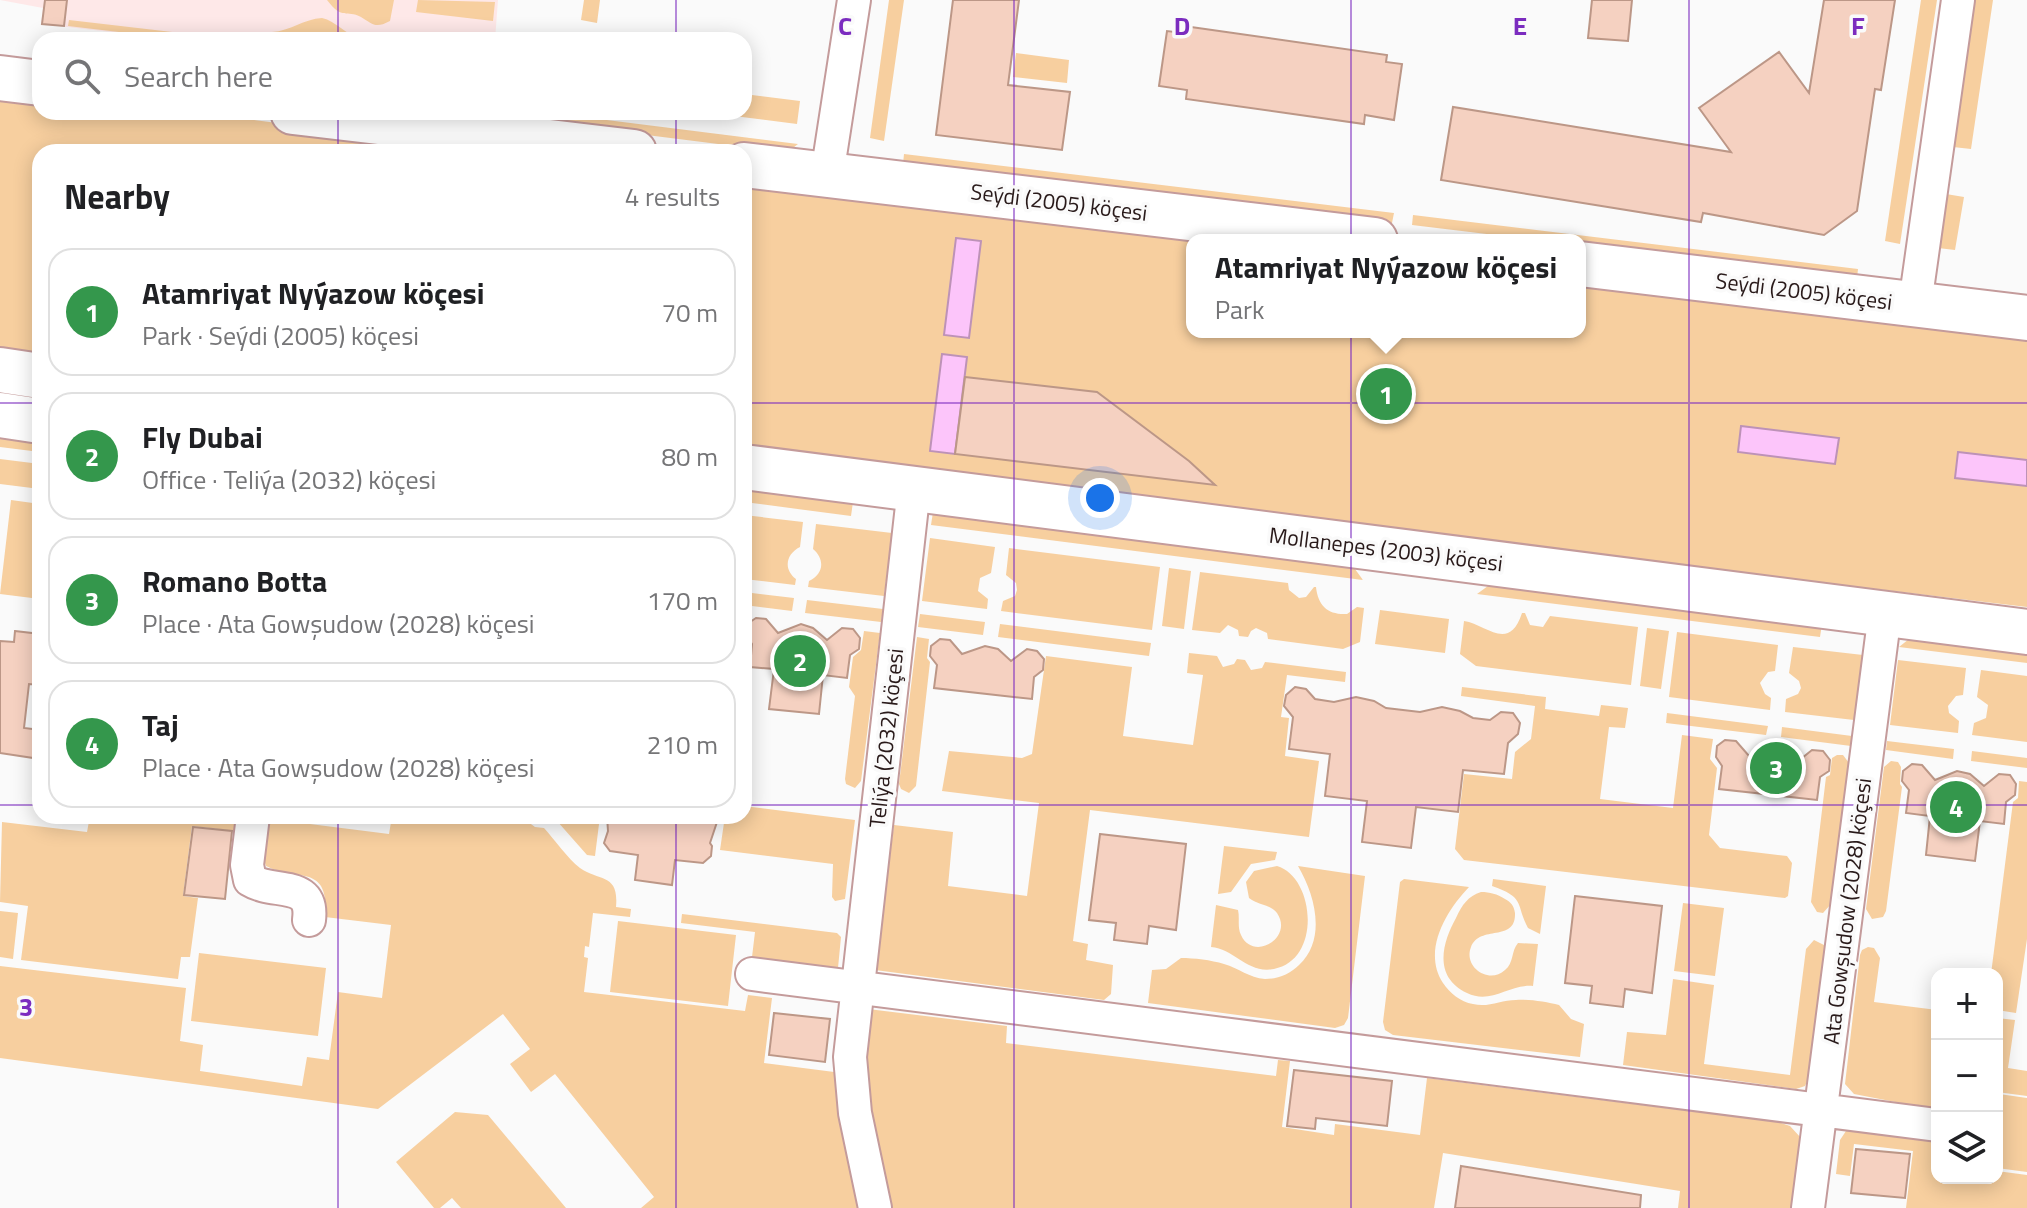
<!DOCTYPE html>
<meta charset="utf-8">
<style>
:root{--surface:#fff;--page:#f2f2f2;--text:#202124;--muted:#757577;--line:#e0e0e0;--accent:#34974c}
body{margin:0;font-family:"Titillium Web",sans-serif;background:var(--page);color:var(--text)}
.controls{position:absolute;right:24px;bottom:24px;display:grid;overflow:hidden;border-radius:16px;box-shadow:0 4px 20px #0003}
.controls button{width:72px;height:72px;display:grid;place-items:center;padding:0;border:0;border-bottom:2px solid var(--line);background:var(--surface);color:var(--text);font:40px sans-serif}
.you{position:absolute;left:1100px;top:498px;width:28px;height:28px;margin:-20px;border:6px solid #fff;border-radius:50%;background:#1a73e8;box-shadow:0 0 0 12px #1a73e833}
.badge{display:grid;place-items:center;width:52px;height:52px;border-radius:50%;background:var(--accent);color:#fff;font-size:26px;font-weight:700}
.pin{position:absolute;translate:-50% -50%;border:4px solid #fff;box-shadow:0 2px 8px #0006}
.popup{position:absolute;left:1186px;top:234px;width:400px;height:104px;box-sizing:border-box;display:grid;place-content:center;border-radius:16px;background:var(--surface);filter:drop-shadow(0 2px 6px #0005);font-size:26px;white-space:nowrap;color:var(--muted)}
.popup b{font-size:30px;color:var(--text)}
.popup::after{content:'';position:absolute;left:50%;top:100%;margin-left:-16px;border:16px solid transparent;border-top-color:var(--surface)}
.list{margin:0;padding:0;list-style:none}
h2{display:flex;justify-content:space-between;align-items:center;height:104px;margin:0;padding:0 32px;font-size:34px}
h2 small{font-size:26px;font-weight:400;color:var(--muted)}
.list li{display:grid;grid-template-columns:52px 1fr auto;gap:24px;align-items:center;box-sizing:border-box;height:128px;margin:0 16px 16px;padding:0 16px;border:2px solid var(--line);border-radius:24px}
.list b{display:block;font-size:30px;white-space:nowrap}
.list p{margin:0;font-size:26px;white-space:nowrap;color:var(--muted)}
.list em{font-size:26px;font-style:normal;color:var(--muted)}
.icon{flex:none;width:44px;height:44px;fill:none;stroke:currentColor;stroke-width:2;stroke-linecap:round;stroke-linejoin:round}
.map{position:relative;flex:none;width:2027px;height:1208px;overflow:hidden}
.search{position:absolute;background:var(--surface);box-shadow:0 4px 20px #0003;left:32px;top:32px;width:720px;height:88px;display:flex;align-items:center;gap:20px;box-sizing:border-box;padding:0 28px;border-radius:24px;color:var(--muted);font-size:30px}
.panel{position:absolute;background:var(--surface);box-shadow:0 4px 20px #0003;left:32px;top:144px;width:720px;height:680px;border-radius:24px}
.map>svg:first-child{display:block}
.built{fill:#fee8e8}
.green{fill:#f7cf9f}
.water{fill:#fcc5fa;stroke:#bd92b7;stroke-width:2}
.building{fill:#f5d1c1;stroke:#bc9787;stroke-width:2}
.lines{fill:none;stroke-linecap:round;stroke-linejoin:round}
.street-casing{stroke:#c49b9b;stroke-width:36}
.secondary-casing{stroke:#c49b9b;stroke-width:48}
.street{stroke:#fff;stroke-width:32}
.secondary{stroke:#fff;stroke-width:44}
.grid{fill:none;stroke:#7b2cbf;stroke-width:2;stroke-opacity:0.55}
.labels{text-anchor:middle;stroke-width:7;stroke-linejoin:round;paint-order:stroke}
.street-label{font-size:22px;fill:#291a1a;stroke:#fafafa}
.grid-label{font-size:26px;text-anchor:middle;font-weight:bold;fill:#7b2cbf;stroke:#fafafa;stroke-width:7;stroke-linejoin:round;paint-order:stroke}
</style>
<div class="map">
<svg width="2027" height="1208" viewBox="0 0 2027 1208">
<rect width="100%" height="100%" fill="#fafafa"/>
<path class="built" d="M0,0h498l-3,40h-314l-140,-16 2,-16z"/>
<path class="green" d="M327,0h67l-4,21c-15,8 -17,3 -29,-4 -15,-8 -18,4 -34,-17z
M418,0l77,2 -2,19 -77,-9z
M584,0h16l-3,23 -16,-3z
M889,0h15l-20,141 -14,-3z
M1921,0h16l-37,244 -15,-3z
M1975,0h18l-22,149 -18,-2z
M322,18c14,3 23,17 43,22h-88l-8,-3 3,-5c18,-1 32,-13 50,-14z
M69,20l172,20h-54l-119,-14z
M1016,53l53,7 -2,23 -54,-6z
M744,94l56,7 -3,23 -95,-12h42z
M0,99l40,5v8h151l311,40h-462v211l-40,-12z
M535,112h8l255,32 -9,7 -8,1 -230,-29z
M904,154l490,59 -2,10 -489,-59z
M744,183l236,33 212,25v91h388v-45l447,54v266l-1079,-129 -204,-31z
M1946,194l18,3 -9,53 -17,-2z
M1413,215l445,54 -1,9 -277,-33v-5h-44l-124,-15z
M0,434l40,5v13l-40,-5z
M0,459l40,5v25l-40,-5z
M744,489l109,13 -2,14 -107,-14z
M11,500l29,4v95l-40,-5z
M933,512l419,53 11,15 -432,-55z
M744,515l59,7 -3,25c-14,7 -17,22 -4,32l-1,6 -51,-6z
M816,524l76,9 -8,63 -76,-9 1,-6c15,-7 16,-22 4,-32z
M930,538l65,9 -4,26 -11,5 -2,13 10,8 -1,10 -65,-8z
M1009,548l151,19 -8,63 -151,-19 2,-10 12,-5 2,-6 -1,-7 -10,-8z
M1169,568l22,3 -7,58 -22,-3z
M1200,572l88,11 1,7 10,8 7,-1 8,-10h2c2,19 12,28 31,27l10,-7 7,1 -4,34 -17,7 -75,-10 -1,-6 -11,-5 -5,3 -3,6 -9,-1 -1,-6 -10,-5 -8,8 -28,-3z
M1492,583l330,41 -2,13 -343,-43z
M744,592l50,6 -2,13 -48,-6z
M807,600l76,9 -2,13 -76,-9z
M1380,610l69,9 -4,34 -70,-9z
M1522,613h3l5,12 13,2 7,-11 88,11 -7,58 -155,-19 -16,-12 4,-33c22,3 45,32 58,-8z
M920,614l65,8 -2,13 -65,-8z
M1000,624l151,19 -2,13 -151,-19z
M1647,628l22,3 -8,58 -21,-3z
M864,631l16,2 -19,148 -6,7 -9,-4 -1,-5 10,-83 -6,-9 4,-30 8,-7z
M1677,632l101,13 -3,26 -7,1 -8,11 5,11 6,4 -1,12 -101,-13z
M917,637l12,2 -2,19 3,4 -14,124 -7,7 -8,-4 -2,-5z
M1909,639l118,11v13l-128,-16z
M1793,647l70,8 -9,65 -69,-8 1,-13 12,-5 3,-6 -2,-7 -10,-8z
M1189,653l28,3 6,11 11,-3 3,-5 8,1 6,10 11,-2 3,-6 81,10 -1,10 -58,-7 -6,42 8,1 -4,38 34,5 -10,76 -219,-27 -17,131 15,3 -2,16 27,5 -2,29 -7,6 -229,-30 19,-145 59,7 -5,54 79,10 12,-93 -97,-12 7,-40 73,7 10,-4 14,-98 86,11 -9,69 70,9 10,-70 -16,-2z
M1898,660l68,8 -3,27 -7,1 -8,10 1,7 10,8 -1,12 -68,-8z
M1981,670l46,6v66l-55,-7 2,-12 12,-5 2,-13 -11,-8z
M1462,687l84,10 -1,12 54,7 2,-11 27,3 -3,20 -16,-1 -9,72 73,9 9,-73 31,4 -3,20 7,9 -8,67 11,13 67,8 5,7 -4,33 -3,2 -321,-38 -9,-11 9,-75 48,5 3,-27 16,-13 4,-33 -74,-10z
M1667,713l101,13 -2,9 -100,-12z
M1782,727l70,9 -1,10 -70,-9z
M1887,741l67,8 -1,10 -67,-9z
M1972,751l55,7v10l-56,-7z
M1837,755h6l6,8 -18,141 -8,9 -6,-1 -6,-10 15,-125 4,-2 2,-17z
M1891,761l7,1 3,5 -1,17 2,3 -16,124 -3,6 -11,2 -6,-10 18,-142z
M2019,781l8,1v157l-11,74 -19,-3v-36h-6l22,-172 5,-4z
M744,806l111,14 -10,79 -10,2 -3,-4 1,-33 -113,-14 5,-34h19z
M90,816h147l-2,15 -43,-5 -9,70 15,2 -8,59h-9l-3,22 -157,-19 7,-54 -28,-4 2,-80 85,10z
M269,816h25v6l95,12 3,-18h128l15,11 9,1c11,12 23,30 36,40 20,14 39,5 36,39l15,2 -1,8 -37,-4 -4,34 -4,-1 -1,11 4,1 -4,34 161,19 3,-16 24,3 -8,65 78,10 23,135h-224l13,-11 -99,-123 -24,18 -21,-28 20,-15 -27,-35 -125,95 -378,-51v-92l186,22 -6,53 23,4 -3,26 102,15 5,-29 22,3 9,-68 44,6 9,-73 -66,-8c5,-54 -27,-35 -59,-51l-3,-8z
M562,816h38l-5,40 -8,-1 -30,-34z
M1224,846l53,6 -2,8 -24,4 -20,28 -13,2z
M1277,866c38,11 45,94 -3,103 -27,5 -39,-20 -63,-22l5,-42 22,5c2,8 -1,17 3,25 12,27 53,3 36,-22 -7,-9 -20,-8 -28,-15l-3,-16 8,-11z
M1298,866l67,10 -17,142 -4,7 -9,3 -187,-25 4,-33 14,-1 15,-11c13,0 30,2 43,6 15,4 25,14 41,15 13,0 25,-5 34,-14 28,-26 16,-70 -1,-99z
M1404,879l65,8c-23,24 -47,64 -26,96 7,10 17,19 30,21 15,4 28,-4 43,-4 13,-1 31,2 43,5l12,14 13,5 -4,33 -187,-22 -8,-5 -2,-8 17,-140z
M1493,879l53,7 -6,48 -12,-6c-13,-25 -2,-30 -36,-42z
M1481,892c9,0 16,2 24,7 6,3 9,7 10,14 1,30 -35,11 -44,34 -8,20 18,38 34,23 9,-7 6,-19 13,-27l20,1 -5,42c-24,-2 -42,19 -66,7 -34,-16 -25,-50 -11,-75 6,-13 12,-22 25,-26z
M1683,903l41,5 -9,68 -41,-5z
M0,911l18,2 -5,46 -13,-2z
M682,914l155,19 4,4 -3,31 -86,-11 3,-25 -74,-9z
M618,921l118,14 -8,71 -118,-14z
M1814,940l10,5 1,6 -16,126 -4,9 -9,3 -173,-24 4,-33 39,3 7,-56 41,6 -10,79 86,11 16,-126z
M1868,947l6,1 6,10 -6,44 63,8v100l-83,-16 -9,-10 15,-129 2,-5z
M199,953l127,15 -8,68 -127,-15z
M868,1009l139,17 -1,17 270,33 2,-16 12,1 -8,66 52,8 1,-11 85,11 7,-57 351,44 12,4 11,12 -2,32 -7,38h-114l2,-17 -237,-38 -9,55h-548l-27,-133z
M1997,1018l18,2 -7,48 19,3v25l-30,-4z
M1999,1094l28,4v74l-30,-4z
M455,1112l33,3 78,93h-105l-9,-10 -12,10h-6l-38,-46z
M1852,1129l85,10v39h60v-7l30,4v33h-121l7,-57 -59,-7 -4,32 -14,-2 4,-34 6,-9z"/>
<path class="water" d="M956,238l25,3 -12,97 -25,-3z
M942,354l25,3 -12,97 -25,-3z
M1741,426l98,12 -4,26 -97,-12z
M1958,452l69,8v26l-72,-8z"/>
<path class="building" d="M45,0h22l-3,26 -22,-2z
M953,0h66l-11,85 62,7 -8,58 -126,-15z
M1592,0h40l-4,41 -40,-3z
M1824,0h71l-14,90 -6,-1 -18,122 -33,24 -121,-22 -2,9 -260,-42 12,-73 278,45 -32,-44 80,-56 30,41z
M1184,26l203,29 -1,7 16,2 -8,56 -29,-5 -1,9 -178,-25 1,-9 -28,-4 8,-55 16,2z
M965,377l132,15 92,69 26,24 -260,-31z
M756,618l10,1 12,14 23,-9 12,4 14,12 15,-12 11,1 7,9 -1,11 -9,6 -3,23 -24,-3 -4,39 -50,-5 5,-40 -24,-2 2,-23 -6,-9 1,-11z
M15,631l25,3v51l-11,-1 -5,44 16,2v29l-40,-6v-112l14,1z
M940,639l10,1 12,14 23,-8 13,3 13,12 16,-12 10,2 7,8 -1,11 -9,7 -2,22 -98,-11 3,-23 -7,-9 1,-10z
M1295,687l11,2 9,10 19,3 22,-5 18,4 12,7 34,4 22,-5 18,4 13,7 17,2 11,-8 12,1 7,10 -2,11 -10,9 -4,31 -41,-4 -5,42 -42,-5 -5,41 -49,-6 5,-41 -42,-5 5,-42 -41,-5 4,-32 -9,-11 2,-11z
M1725,740l11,1 13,15 16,-8 12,-1 20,15 15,-12 11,1 7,9 -1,11 -9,6 -3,23 -98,-11 3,-23 -6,-9 1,-11z
M1912,764l10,1 13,15 22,-9 13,3 14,12 15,-12 11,1 6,9 -1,11 -9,7 -2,22 -24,-3 -5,40 -49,-6 4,-39 -24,-3 3,-23 -7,-9 1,-10z
M607,816h112l-9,27 2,3 -1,10 -8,7 -28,-3 -3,25 -37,-5 3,-25 -28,-4 -6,-8 4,-12z
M193,827l39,4 -7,68 -41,-4z
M1100,834l86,10 -10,86 -27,-4 -2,18 -33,-4 2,-17 -27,-3z
M1575,896l87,10 -10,87 -27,-4 -2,18 -33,-4 2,-17 -27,-3z
M774,1013l56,6 -5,43 -56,-7z
M1294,1070l98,11 -5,45 -71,-8 -1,11 -28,-3z
M1856,1149l54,5 -5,44 -54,-5z
M1461,1166l180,29 -1,13h-185z"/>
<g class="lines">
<g class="street-casing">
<path id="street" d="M827,175l27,-175
M1915,304l43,-304
M253,816l-6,49 3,15c24,15 64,-1 59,40
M752,974l1185,151
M875,1208l-20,-95 -5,-56 64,-569
M1808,1208l77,-595"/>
</g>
<g class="secondary-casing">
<path id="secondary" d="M0,78l40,5
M293,112l341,40
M744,165l631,75
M1580,264l447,54
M0,370l40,6
M0,415l40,6
M744,467l1283,165"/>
</g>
<use href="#street" class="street"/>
<use href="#secondary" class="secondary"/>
</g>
<path class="grid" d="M338,0v40M676,0v40M1014,0v1208M1351,0v1208M1689,0v1208M338,112v40M676,112v40M0,403h40M744,403h1283M0,805h40M744,805h1283M338,816v392M676,816v392"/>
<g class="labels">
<g class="street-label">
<text transform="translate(1059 202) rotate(7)" y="8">Seýdi (2005) köçesi</text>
<text transform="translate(1804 291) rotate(7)" y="8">Seýdi (2005) köçesi</text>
<text transform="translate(1386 549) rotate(7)" y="8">Mollanepes (2003) köçesi</text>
<text transform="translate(886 738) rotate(-84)" y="8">Teliýa (2032) köçesi</text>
<text transform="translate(1847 911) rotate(-83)" y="8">Ata Gowşudow (2028) köçesi</text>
</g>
</g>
<g class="grid-label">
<text x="845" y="35">C</text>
<text x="1182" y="35">D</text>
<text x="1520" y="35">E</text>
<text x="1858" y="35">F</text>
<text x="26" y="1016">3</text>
</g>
</svg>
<div class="controls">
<button>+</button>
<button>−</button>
<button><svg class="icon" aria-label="layers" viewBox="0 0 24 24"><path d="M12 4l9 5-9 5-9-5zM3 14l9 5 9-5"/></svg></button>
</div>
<div class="you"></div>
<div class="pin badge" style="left:1386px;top:394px">1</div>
<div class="popup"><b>Atamriyat Nyýazow köçesi</b>Park</div>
<div class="pin badge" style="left:800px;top:661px">2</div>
<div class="pin badge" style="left:1776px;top:768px">3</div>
<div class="pin badge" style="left:1956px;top:807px">4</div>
<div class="search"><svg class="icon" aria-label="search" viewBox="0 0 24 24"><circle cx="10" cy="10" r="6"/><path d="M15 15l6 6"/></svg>Search here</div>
<section class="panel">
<h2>Nearby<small>4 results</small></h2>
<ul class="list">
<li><span class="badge">1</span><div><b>Atamriyat Nyýazow köçesi</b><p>Park · Seýdi (2005) köçesi</p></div><em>70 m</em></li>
<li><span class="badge">2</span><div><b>Fly Dubai</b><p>Office · Teliýa (2032) köçesi</p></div><em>80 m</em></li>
<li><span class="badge">3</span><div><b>Romano Botta</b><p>Place · Ata Gowşudow (2028) köçesi</p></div><em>170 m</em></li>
<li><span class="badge">4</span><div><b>Taj</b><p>Place · Ata Gowşudow (2028) köçesi</p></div><em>210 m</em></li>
</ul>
</section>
</div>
